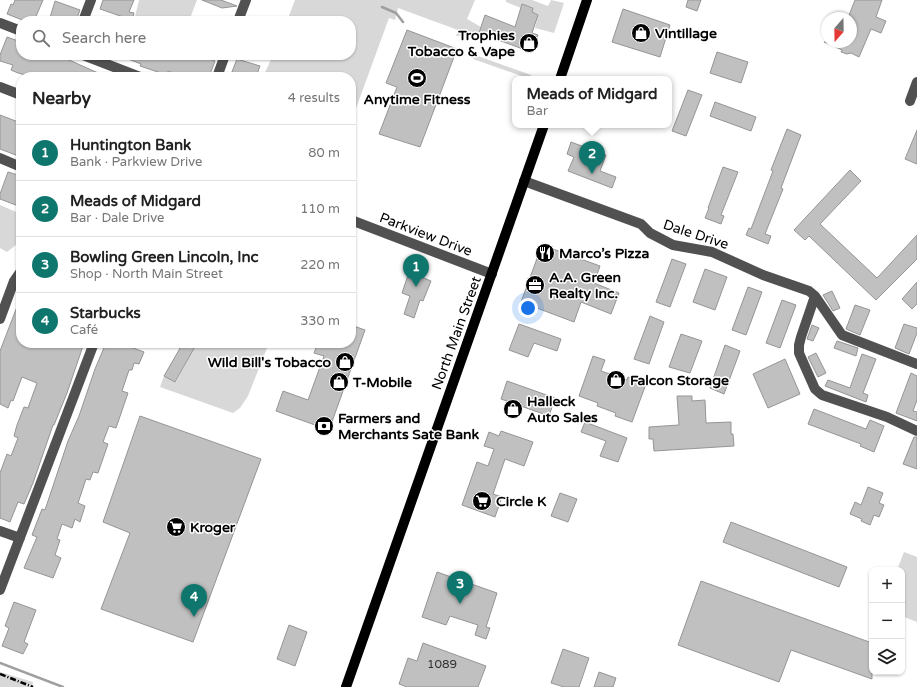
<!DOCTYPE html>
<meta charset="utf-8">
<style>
:root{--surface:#fff;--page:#f2f2f2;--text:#222;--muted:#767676;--line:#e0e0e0;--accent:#0f766e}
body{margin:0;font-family:"Varela Round",sans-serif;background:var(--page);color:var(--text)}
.controls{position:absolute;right:12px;bottom:12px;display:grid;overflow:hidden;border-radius:8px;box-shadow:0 1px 3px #0004}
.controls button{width:36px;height:36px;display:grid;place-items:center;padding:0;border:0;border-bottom:1px solid var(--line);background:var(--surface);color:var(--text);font:20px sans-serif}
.compass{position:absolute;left:821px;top:12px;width:36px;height:36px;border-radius:50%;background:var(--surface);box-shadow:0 1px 3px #0004;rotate:200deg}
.you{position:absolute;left:528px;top:308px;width:14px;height:14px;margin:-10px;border:3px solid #fff;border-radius:50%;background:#1a73e8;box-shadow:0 0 0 6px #1a73e833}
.badge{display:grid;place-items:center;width:26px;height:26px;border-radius:50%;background:var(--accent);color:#fff;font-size:13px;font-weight:700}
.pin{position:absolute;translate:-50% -33px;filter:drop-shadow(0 1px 2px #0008)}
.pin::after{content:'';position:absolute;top:21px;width:14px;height:12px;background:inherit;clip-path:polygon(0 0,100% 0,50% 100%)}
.popup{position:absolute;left:512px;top:76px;width:160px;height:52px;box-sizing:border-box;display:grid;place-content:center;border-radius:8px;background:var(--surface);filter:drop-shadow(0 1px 3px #0005);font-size:13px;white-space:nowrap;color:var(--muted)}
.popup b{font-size:15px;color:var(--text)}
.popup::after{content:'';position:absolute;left:50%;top:100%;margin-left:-8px;border:8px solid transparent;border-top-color:var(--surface)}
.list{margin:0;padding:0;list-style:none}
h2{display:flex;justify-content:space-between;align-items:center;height:52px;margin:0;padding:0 16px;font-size:17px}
h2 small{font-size:13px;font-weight:400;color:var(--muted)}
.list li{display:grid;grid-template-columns:26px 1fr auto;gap:12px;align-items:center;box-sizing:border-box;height:56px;padding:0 16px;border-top:1px solid var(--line)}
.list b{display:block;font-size:15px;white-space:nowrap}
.list p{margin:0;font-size:13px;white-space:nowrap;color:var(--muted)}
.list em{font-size:13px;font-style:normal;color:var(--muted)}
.icon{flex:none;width:22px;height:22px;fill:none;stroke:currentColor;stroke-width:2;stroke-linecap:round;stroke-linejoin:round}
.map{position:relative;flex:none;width:917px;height:687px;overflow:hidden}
.search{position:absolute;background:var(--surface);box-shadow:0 1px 3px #0004;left:16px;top:16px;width:340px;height:44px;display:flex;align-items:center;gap:10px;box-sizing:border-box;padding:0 14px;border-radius:16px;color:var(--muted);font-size:15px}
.panel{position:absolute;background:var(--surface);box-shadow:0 1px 3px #0004;left:16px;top:72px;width:340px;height:276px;border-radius:16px}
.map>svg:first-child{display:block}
.green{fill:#d8d8d8}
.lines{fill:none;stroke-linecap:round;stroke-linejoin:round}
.stream{stroke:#9f9f9f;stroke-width:2.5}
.building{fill:#c0c0c0;stroke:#959595}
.minor{stroke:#515151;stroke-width:10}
.major{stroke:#000;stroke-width:10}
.rail{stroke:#000;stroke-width:2.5;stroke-dasharray:6 2 1 2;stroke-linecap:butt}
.labels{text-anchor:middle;stroke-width:3;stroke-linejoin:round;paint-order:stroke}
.number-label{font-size:12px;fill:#303030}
.poi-label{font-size:14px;font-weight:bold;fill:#000;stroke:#fff;text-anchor:start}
.street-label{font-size:14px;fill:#000;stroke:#fff}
</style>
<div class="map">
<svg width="917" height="687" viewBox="0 0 917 687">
<rect width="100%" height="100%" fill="#fff"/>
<path class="green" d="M139,0h58l-8,21h-55z
M295,0h180l-8,19 14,8 -2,6 -23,3 2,-6 -60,-22 -3,12 -6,-2 -38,104v-45h-88l10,-22h78v-34h-64z
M506,0h26l16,6 3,-6 13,3 -10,30 -19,-5 3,-13 -6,-3 1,-5 -11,-3 -1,4 -15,-6z
M475,55l56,20 -1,4 -57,-20z
M0,205l21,9v27l-14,11 -7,-4z
M197,343h72l-21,53 -8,12 -7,5 -73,-26 4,-11 12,6z
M904,552l13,5v65l-15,-6v-46h-5z
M0,672l33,10 -1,5h-32z"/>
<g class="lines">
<path class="stream" d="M382,7l14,6 7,9
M0,663l63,24"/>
</g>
<path class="building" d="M15,0h28l-9,21h-9l-18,-7 4,-10 2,1z
M103,0h31l-5,12 5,1 -2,7 -32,-11z
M202,0h19l16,6 -15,2z
M688,0h13l-4,11 -11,-4z
M855,0h27l-6,17 10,4 -5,12 -10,-4 -12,28 -8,-4 -4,1 -6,-2 1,-2 -18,-8h27v-24h-3z
M55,1l25,9 -4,11h-27z
M522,4l11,4 -1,4 6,3 -6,18 6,2 -7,17 -52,-19 6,-18 30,12z
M623,9l47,16 -10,32 -48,-15z
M407,30l50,19 -37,98 -41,-13 18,-47 -11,-4z
M7,37l14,5v13h37l49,22h-74l-15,-4 -7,-3 2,-5 -13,-4v-6z
M717,52l31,10 -7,21 -31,-10z
M118,55h80l17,6 -6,16h-26l-15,-6 -1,4 -27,-9 1,-2z
M237,59l23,7 -4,11h-26z
M688,90l14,5 -16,41 -14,-5z
M715,102l41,15 -5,14 -41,-15z
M0,115l21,8v34l-21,-8z
M787,129l14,6 -20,53 2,1 -18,45 6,2 -3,8 -22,-9 3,-7 2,1 22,-58 -2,-1z
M917,130v34l-12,-5z
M571,142l35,13 -6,16 16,6 -4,11 -44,-17 6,-14 -7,-3z
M723,167l15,5 -17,43 3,1 -3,8 -16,-6 4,-10h-1z
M850,170l11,11 -41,43 57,54 40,-43v24l-41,41 -67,-64 -4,4 -11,-10z
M8,172l13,4v31l-21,-8v-5z
M542,245l58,21 -6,17 25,10 -8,21 -30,-12 -7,20 -53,-20z
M672,259l14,5 -16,43 -14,-5z
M705,269l22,8 -12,33 -22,-8z
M409,272l22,9 -8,20 -3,-1 -6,18 -10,-4 6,-18 -8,-3z
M917,282v22l-5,5 -10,-10z
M748,287l14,5 -16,43 -14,-5z
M832,291l8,17 -7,3 -10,-16z
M20,299l1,44h63l-17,50 -13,32h-1l-20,58 -9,21 -6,-2 -8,20 -10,-4v-45l7,-19 4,2 7,-18 -4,-2 3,-11 7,-18 4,1 9,-25 -15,-6 -9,24 -2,-1 -3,8 -8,-4v-53z
M782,300l14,5 -16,43 -14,-5z
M855,305l15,5 -10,25 -14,-6z
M650,316l14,6 -15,42 -15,-5z
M519,324l42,15 -4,12 -23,-8 -6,14 -19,-7z
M904,324l13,4v5l-8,21 -14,-6z
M351,325l14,5 -36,100 -53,-19 7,-20 25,9 16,-44 -10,-3 4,-10h33z
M812,325l7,3 -6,13 -6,-2z
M681,334l21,7 -12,32 -21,-6z
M837,341l21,7 -2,8 -22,-8z
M106,343h14l24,9 -5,12 -5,-1 -2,7h-3l-7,21 6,2 -12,35 -7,-2 -6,16 5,2 -10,29 -5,-1 -3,8 -4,-1 -8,24 7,3 -5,16 -5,-3 -3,9 -10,-4 -5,15 3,1 -5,15 6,3 -8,20 -29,-10 13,-31 -5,-2 10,-26 3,1 23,-69 11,-25 16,-47z
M183,343h14l-22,39 -11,-6z
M725,345l15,6 -16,43 -14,-6z
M816,353l10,20 -8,4 -10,-20z
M862,354l14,5 -13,34 5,2 -2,7 -41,-16 3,-6 22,8z
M593,356l12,4 -4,11 26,9 1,-3 18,7 -14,38 -17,-6 1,-3 -19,-7 1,-3 -19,-7z
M785,359l15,35 -32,14 -15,-34z
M911,373l6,3v24l-4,11 4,1v9l-21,-8z
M507,381l48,17 -6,18 -48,-17z
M677,396h15v5l13,-1 1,23 25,-1v12h2l1,12 -80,5 -1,-12h-4v-12l30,-2z
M814,409l52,20 4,-9 14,6 -10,26 -14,-6 1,-2 -53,-20z
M140,416l121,43 -68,183 -92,-33 29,-76 -27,-11z
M585,422l42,16 -9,24 -18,-6 6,-15 -25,-9z
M501,431l32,11 -9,24 -19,-7 -12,35 9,3 -7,20 -33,-12 15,-43 11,4 6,-17 -10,-3 5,-14 10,4z
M914,437h3v32l-14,-5z
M868,487l15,6 -4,10 5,2 -5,12 -5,-2 -4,10 -9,-4 1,-2 -12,-5 5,-12 6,3z
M560,493l17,6 -9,23 -17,-6z
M731,522l116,45 -8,20 -116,-45z
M437,572l60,21 -11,34 4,1 -4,11 -11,-4 3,-10 -28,-9 -4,9 -24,-8z
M701,581l171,62v36l-81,-29 -12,32 -101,-37z
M14,602l22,8 -12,32 4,2 -5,10 -21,-8 7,-18 -4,-2z
M289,625l18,7 -12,34 -18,-7z
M423,643l63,23 -8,21h-71l-8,-3 9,-26 9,3z
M563,649l26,9 -10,29h-15l-13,-4z
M599,672l17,6 -3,9h-19z"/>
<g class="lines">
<path class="minor" d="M83,21l8,-21
M238,21l8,-21
M0,23l21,8
M83,55l57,22
M217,77l8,-22
M0,87l21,8
M910,101l7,-19
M0,158l21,9
M524,181l117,43 9,9 23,12 39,7 51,23 46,16 6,5 -14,41 -2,8v8l16,36 7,6 65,22 30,14
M351,220l141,54
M815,296l27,39 75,29
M0,319l14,-38 7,-10
M0,531l20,7
M0,590l94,-247"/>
<path class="major" d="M560,79l27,-79
M346,687l198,-562"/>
<path class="rail" d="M0,674l33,13"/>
</g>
<defs>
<g id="shop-disc" transform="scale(1)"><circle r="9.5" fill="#000" stroke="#fff"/><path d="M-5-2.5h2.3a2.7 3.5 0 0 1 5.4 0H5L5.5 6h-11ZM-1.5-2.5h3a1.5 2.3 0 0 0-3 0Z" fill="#fff"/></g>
<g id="stadium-disc" transform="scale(1)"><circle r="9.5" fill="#000" stroke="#fff"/><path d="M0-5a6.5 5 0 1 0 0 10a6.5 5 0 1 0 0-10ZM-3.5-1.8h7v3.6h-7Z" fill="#fff"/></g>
<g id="restaurant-disc" transform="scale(1)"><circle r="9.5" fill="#000" stroke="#fff"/><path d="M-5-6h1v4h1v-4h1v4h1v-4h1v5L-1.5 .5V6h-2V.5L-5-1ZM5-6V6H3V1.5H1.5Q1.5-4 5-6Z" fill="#fff"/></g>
<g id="office-disc" transform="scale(1)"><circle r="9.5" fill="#000" stroke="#fff"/><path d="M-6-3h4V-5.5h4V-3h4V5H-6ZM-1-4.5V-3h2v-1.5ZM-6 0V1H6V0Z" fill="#fff"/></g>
<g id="bank-disc" transform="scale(1)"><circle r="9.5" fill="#000" stroke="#fff"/><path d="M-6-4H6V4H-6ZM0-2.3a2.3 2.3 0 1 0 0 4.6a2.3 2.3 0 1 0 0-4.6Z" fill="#fff"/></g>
<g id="supermarket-disc" transform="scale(1)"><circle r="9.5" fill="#000" stroke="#fff"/><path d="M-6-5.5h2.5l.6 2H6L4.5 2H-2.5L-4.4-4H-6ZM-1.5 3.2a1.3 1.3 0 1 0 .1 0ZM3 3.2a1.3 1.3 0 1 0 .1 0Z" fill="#fff"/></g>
</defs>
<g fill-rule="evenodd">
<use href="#shop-disc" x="641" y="33"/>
<use href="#shop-disc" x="529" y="43"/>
<use href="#stadium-disc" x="417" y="78"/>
<use href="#restaurant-disc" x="545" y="253"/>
<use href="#office-disc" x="535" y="285"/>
<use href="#shop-disc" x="345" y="362"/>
<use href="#shop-disc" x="616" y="380"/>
<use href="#shop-disc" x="339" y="382"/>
<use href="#shop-disc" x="513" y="409"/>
<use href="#bank-disc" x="324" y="426"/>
<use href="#supermarket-disc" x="482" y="501"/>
<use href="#supermarket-disc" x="176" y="527"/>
</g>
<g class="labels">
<g class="number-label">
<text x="442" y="668">1089</text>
</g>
<g class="poi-label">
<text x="655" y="38">Vintillage</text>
<text x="515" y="40" text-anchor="end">Trophies<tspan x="515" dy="16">Tobacco &amp; Vape</tspan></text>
<text x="417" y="104" text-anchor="middle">Anytime Fitness</text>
<text x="559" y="258">Marco’s Pizza</text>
<text x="549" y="282">A.A. Green<tspan x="549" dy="16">Realty Inc.</tspan></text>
<text x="331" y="367" text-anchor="end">Wild Bill's Tobacco</text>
<text x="630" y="385">Falcon Storage</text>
<text x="353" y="387">T-Mobile</text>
<text x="527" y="406">Halleck<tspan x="527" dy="16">Auto Sales</tspan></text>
<text x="338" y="423">Farmers and<tspan x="338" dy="16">Merchants Sate Bank</tspan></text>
<text x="496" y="506">Circle K</text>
<text x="190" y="532">Kroger</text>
</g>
<g class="street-label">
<text transform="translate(426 234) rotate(21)" y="5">Parkview Drive</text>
<text transform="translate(696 234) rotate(18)" y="5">Dale Drive</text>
<text transform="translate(456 333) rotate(-70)" y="5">North Main Street</text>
</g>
</g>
</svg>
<div class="controls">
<button>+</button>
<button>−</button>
<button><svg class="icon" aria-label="layers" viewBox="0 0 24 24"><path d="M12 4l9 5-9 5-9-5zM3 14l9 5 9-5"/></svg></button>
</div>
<svg class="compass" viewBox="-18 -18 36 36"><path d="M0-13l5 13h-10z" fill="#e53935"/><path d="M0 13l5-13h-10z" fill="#767676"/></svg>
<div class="you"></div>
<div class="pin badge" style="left:416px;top:287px">1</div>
<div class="pin badge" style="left:592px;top:174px">2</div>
<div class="popup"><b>Meads of Midgard</b>Bar</div>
<div class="pin badge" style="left:460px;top:604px">3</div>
<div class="pin badge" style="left:194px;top:617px">4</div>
<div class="search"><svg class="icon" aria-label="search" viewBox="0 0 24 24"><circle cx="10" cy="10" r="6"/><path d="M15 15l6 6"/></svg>Search here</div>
<section class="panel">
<h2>Nearby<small>4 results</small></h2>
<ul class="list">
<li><span class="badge">1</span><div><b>Huntington Bank</b><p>Bank · Parkview Drive</p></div><em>80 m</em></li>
<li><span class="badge">2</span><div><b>Meads of Midgard</b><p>Bar · Dale Drive</p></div><em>110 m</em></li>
<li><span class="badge">3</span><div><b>Bowling Green Lincoln, Inc</b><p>Shop · North Main Street</p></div><em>220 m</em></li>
<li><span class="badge">4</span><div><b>Starbucks</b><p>Café</p></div><em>330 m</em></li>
</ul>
</section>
</div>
